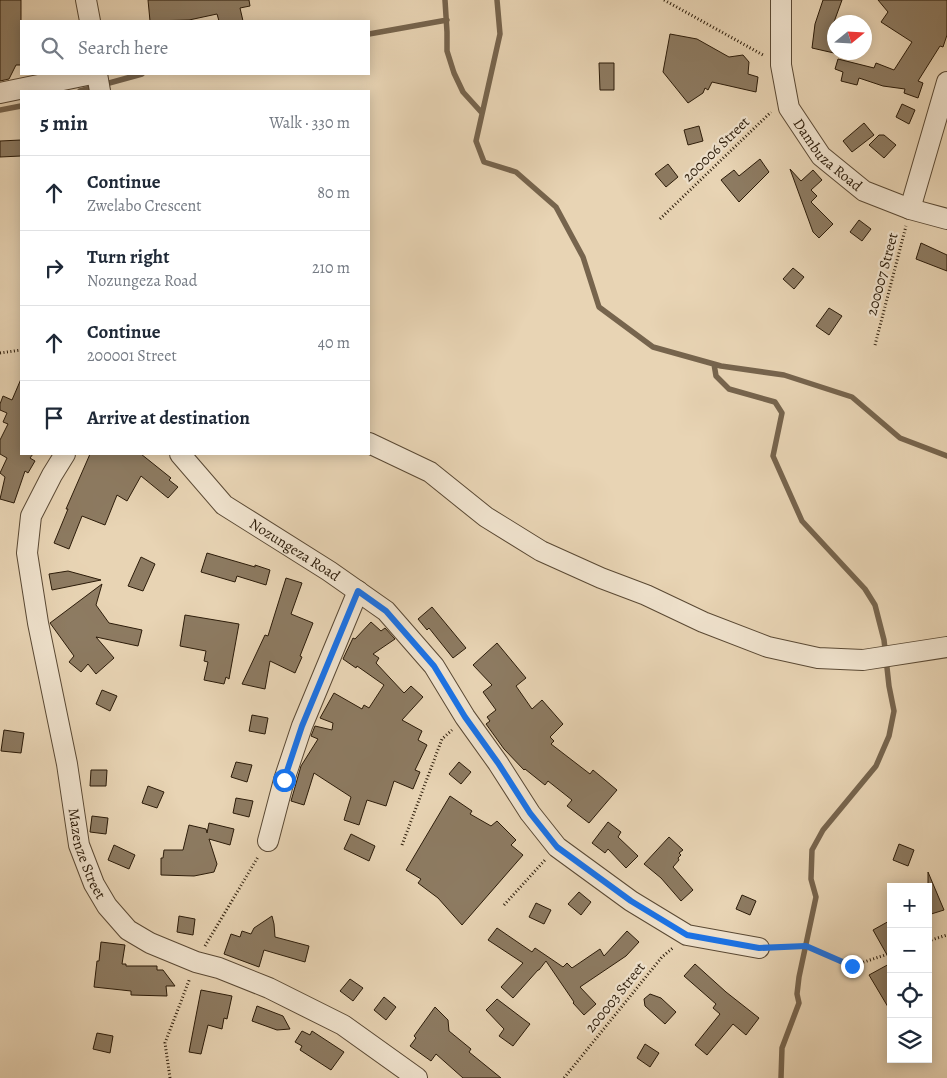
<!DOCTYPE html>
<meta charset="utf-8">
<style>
:root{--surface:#fff;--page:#f6f6f7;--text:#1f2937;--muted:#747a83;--line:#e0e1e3}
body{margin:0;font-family:Alegreya,serif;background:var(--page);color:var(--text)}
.controls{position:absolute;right:15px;bottom:15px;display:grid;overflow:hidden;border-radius:0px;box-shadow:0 2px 12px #0003}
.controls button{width:45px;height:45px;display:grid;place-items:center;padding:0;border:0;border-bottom:1px solid var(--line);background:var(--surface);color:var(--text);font:25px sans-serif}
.compass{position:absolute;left:827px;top:15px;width:45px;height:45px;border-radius:50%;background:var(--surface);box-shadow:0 2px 12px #0003;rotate:72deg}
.stop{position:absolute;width:15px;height:15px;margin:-11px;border:4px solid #1a73e8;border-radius:50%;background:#fff}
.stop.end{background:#1a73e8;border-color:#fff;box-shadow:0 1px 5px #0008}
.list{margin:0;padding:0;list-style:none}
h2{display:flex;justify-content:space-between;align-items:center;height:65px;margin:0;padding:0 20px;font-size:21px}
h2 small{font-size:16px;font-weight:400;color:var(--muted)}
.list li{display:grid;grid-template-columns:32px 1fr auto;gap:15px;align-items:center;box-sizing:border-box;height:75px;padding:0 20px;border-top:1px solid var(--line)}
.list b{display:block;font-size:19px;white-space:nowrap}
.list p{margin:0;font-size:16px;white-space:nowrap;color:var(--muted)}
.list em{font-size:16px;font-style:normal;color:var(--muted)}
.icon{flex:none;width:28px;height:28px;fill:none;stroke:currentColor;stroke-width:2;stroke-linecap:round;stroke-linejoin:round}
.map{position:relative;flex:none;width:947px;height:1078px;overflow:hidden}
.search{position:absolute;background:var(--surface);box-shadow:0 2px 12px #0003;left:20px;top:20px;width:350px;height:55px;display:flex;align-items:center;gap:12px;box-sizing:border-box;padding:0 18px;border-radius:0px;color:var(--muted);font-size:19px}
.panel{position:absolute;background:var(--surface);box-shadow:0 2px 12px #0003;left:20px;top:90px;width:350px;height:365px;border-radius:0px}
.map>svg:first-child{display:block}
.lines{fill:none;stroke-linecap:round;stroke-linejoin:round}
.stream{stroke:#76644d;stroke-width:5.5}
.building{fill:#8d7b62;stroke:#2b1b09}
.minor-casing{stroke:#5a4934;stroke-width:22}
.path{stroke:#2b1b09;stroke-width:3;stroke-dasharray:1 2.5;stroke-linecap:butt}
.minor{stroke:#f0e3ce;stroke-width:20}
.route{stroke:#1a73e8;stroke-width:6}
.labels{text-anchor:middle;stroke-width:4.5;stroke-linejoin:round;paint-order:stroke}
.street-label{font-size:15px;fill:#2b1b09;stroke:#f0e3ce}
</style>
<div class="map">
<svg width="947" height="1078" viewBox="0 0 947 1078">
<rect width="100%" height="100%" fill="#e8d4b4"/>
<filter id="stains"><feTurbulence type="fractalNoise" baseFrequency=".004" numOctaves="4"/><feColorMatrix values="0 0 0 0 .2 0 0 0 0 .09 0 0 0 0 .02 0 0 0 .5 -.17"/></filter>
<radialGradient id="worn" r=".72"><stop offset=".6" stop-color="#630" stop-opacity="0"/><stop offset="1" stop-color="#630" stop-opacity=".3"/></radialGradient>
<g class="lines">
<path class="stream" d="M445,0l2,32v19l7,22 9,19 19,21
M497,0l3,34 -24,107 8,21 32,10 40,35 27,50 16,50 54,40 68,19 63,9 68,22 48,41 47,18
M369,34l78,-14
M80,91l62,-17
M0,110l21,-4
M714,364l2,12 13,13 46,13 7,11 -9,43 29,65 63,68 10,16 9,35 5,46 5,25 -5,25 -13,30 -53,64 -11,20 -1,29 5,18 -17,80 -2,17 2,9 -17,45 -1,30"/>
</g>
<path class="building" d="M0,0h21v65h-5l-7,14 -9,2z
M148,0h101l1,6 -10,2 3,13h-24l-2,-7 -28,6 -39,1z
M823,0h19l-8,22v31l-22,-5 3,-24z
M878,0h69v35l-4,12 -3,-1 -22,35 5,2 -5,15 -14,-5 1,-4 -22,-3 -24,-8 -2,7 -16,-4 2,-9 -8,-3 3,-10 36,9 2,-5 18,7 18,-28 -31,-20 7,-10z
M670,34l27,5 32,18 14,-2 6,7 -1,12 10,3 -2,15 -44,-10 -4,8 -3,-2 -2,5 -15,10 -25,-31z
M599,63h15v27h-14z
M902,104l13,6 -6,14 -13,-7z
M864,123l10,12 -22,17 -9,-11z
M699,126l4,15 -15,4 -4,-15z
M879,135h5l12,10 -12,13 -15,-13z
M21,140v16l-21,1v-16z
M760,159l9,13 -30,30 -18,-22 13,-10 5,6z
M668,164l10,13 -12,10 -11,-13z
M790,169l11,12 12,-11 9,10 -11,10 6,6 -6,6 22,22 -14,14 -6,-6z
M859,220l12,9 -9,12 -12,-9z
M921,243l26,12v16l-31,-12z
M793,268l11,9 -10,12 -11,-10z
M829,308l13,8 -13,19 -13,-9z
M21,379v75h12l-3,4 5,3 -7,12 -3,-2 -11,32 -14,-4 5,-22 -5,-4 7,-15 -7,-4v-14l8,-16 -5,-2 4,-9 -7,-3v-6l3,-8 9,4z
M90,454h51l30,24 -2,2 9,7 -10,11 -27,-22 -14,25 -10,-6 -12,30 -23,-9 -13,33 -15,-6 14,-34h-2z
M207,553l48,14v-2l15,5 -4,15 -29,-9 -2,6 -34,-10z
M141,557l14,7 -12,27 -15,-5z
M68,571l33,9 -49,10 -3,-16z
M286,578l16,5 -11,31 22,9 -13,33 2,1 -7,16 -25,-12 -5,28 -23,-5 23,-49 3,1z
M102,584l-6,21 13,18 33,7 -4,16 -42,-9 18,21 -18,16 -8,-10 -7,8 -12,-10 5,-6 -24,-33z
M432,607l34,41 -13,10 -24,-30 -2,2 -9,-11z
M185,615l54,9 -10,55 -3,-2 -2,7 -20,-4 4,-18 -4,-1 2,-10 -26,-5z
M371,622l10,9 4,-3 10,11 -22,15 6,4 -3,5 28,30 7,-7 12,11 -21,23 20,11 -4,9 9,5 -12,25 5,2 -7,17 -19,-8 -8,25 -19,-6 -8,25 -15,-5 7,-23 -37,-24 -10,32 -13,-4 10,-35 17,-27 -7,-3 4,-10 17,4 1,-7 -13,-5 14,-25 28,16 2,-4 5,3 15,-23 -27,-19 -1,2 -13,-9 10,-21 2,1z
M497,643l29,35 -10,8 16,23 10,-9 21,24 -13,13 4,4 -3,3 39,30 3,-4 24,20 -28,33 -22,-17 5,-6 -24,-19 -3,4 -20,-16 -1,1 -20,-21 -18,-25 4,-3 -3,-4 9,-7 -13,-18 9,-7 -19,-20z
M102,690l15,6 -7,15 -14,-7z
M252,715l16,3 -3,16 -16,-3z
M4,730l20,3 -3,20 -20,-2z
M236,762l16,3 -5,17 -16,-5z
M459,762l12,10 -10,12 -12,-10z
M91,770h16l-1,16h-16z
M148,786l16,6 -7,16 -15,-5z
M450,796l22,15 -2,3 21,12 6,-5 19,19 -5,5 12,10 -61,70 -24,-27 -20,-15 3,-4 -15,-9z
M236,798l17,3 -4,16 -16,-4z
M92,816l16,2 -2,16 -16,-2z
M608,822l13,10 -3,5 20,19 -12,12 -18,-19 -3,4 -13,-10z
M209,823l25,6 -4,16 -21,-6 8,25 -3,8 -20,4 -33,-1v-17h2l1,-8h19l6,-25 17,4 1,4z
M351,834l24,12 -6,15 -25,-12z
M669,837l14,13 -4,3 2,2 -3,3 1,2 -6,7 20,23 -12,11 -20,-23 -17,-14z
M899,844l15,6 -6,16 -15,-6z
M114,845l21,10 -6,14 -21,-9z
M928,872l16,38 -16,5z
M579,892l12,10 -10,13 -13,-11z
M742,895l14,6 -6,14 -14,-6z
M536,903l15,7 -7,14 -15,-7z
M179,916l16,3 -2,16 -16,-3z
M272,916l2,8 1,13 34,9 -4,16 -41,-12 -5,17 -35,-13 7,-20 9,3 2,-6 9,3 3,-6z
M891,920v42l-18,-32z
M497,928l35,24 3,-4 28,19 4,-4 5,5 28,-19 4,7 23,-25 12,11 -13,14 -46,31 16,17 -12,11 -11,-12 1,-1 -28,-41 -7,9h-1l-25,28 -12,-11 22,-24 -35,-23z
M101,942l24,3 -3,19h4v2h31v4h6l12,16h-9l1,10 -36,-1v-4l-37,-4 3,-26h2z
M891,963v49l-22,-37z
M695,964l31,28 33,26 -13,17 -13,-11 -26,31 -12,-10 25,-31 -7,-6 3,-4 -32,-28z
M350,979l13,9 -10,13 -13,-10z
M201,990l31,6 -5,23 -3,-1 -2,11 -14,-4 -7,29 -12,-2z
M650,994l11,4 15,14 -11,12 -20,-18 -1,-7z
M384,997l12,10 -10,13 -12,-10z
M497,999l33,25 -17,22 -14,-10 5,-7 -18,-19z
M257,1006l26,10 7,13 -13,1 -25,-9z
M435,1007l13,13 1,11 22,18 -2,3 32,26h-38l-27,-24 -5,7 -21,-15 6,-8 -2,-2z
M302,1031l8,4 2,-4 32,21 -13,18 -31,-20 2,-4 -7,-4z
M97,1033l16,3 -3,17 -17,-4z
M645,1044l14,9 -9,14 -13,-9z"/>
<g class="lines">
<g class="minor-casing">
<g id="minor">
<path d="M86,0l4,21"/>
<path id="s1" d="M781,0v65l8,43 32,48 43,35 46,18 37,10"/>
<path d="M97,74l3,17"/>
<path d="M0,93l92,-19"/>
<path d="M910,209l37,-127"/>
<path d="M369,443l61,29 56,45 55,34 60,27 45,17 57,27 65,25 50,11 45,2 84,-13"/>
<path id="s2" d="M65,454l-13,21 -21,41 -4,37 11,70 29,141 12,81 15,39 13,22 21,24 22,13 46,19 23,6 50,20 74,37 74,53"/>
<path id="s3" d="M180,454l44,51 105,66 57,40 48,55 31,51 33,46 32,50 27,34 74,54 56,34 72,13"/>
<path d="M268,841l16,-61 18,-54 56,-135"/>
</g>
</g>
<path class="path" d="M664,0l99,55
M660,219l111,-107
M875,345l31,-119
M0,353l21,-3
M402,845l40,-106 10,-9
M504,905l41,-45
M928,941l19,-6
M205,946l53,-89
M777,947l29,-1 46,20 39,-13
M170,1078l-5,-35 25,-65
M564,1078l98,-121 12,-10"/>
<use href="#minor" class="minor"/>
</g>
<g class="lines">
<path class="route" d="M284,780l18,-54 56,-135 28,20 48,55 31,51 33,46 32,50 27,34 74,54 56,34 72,13 47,-2 46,20"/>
</g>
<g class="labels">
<g class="street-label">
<text transform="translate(716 149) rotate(-44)" y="5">200006 Street</text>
<text dy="5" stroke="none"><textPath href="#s1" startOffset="170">Dambuza Road</textPath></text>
<text transform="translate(882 274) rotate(-75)" y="5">200007 Street</text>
<text dy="5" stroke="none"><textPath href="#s3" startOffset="151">Nozungeza Road</textPath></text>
<text dy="5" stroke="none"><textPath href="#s2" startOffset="415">Mazenze Street</textPath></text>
<text transform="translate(615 997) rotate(-51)" y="5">200003 Street</text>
</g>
</g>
<rect width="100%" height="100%" filter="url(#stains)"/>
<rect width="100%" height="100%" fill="url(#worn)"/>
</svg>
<div class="controls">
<button>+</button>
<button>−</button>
<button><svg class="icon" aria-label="locate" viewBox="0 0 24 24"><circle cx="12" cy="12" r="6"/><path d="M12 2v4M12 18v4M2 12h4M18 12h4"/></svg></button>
<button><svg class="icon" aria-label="layers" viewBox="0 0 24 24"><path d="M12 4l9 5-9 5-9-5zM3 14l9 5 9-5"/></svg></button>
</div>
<svg class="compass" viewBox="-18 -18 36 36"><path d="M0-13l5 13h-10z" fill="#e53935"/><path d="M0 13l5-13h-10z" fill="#747a83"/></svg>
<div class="stop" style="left:284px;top:780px"></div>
<div class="stop end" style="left:852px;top:966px"></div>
<div class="search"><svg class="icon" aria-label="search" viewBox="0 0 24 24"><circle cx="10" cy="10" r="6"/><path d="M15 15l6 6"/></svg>Search here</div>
<section class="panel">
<h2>5 min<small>Walk · 330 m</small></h2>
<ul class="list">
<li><svg class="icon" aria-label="ahead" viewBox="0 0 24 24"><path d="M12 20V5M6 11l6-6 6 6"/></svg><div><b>Continue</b><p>Zwelabo Crescent</p></div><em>80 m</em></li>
<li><svg class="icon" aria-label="right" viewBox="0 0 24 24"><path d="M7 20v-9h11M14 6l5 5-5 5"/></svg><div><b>Turn right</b><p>Nozungeza Road</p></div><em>210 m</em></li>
<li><svg class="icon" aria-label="ahead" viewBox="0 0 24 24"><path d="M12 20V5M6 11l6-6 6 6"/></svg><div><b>Continue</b><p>200001 Street</p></div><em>40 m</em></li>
<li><svg class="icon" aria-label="arrive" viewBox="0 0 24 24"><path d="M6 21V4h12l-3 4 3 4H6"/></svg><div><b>Arrive at destination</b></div></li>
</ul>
</section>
</div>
